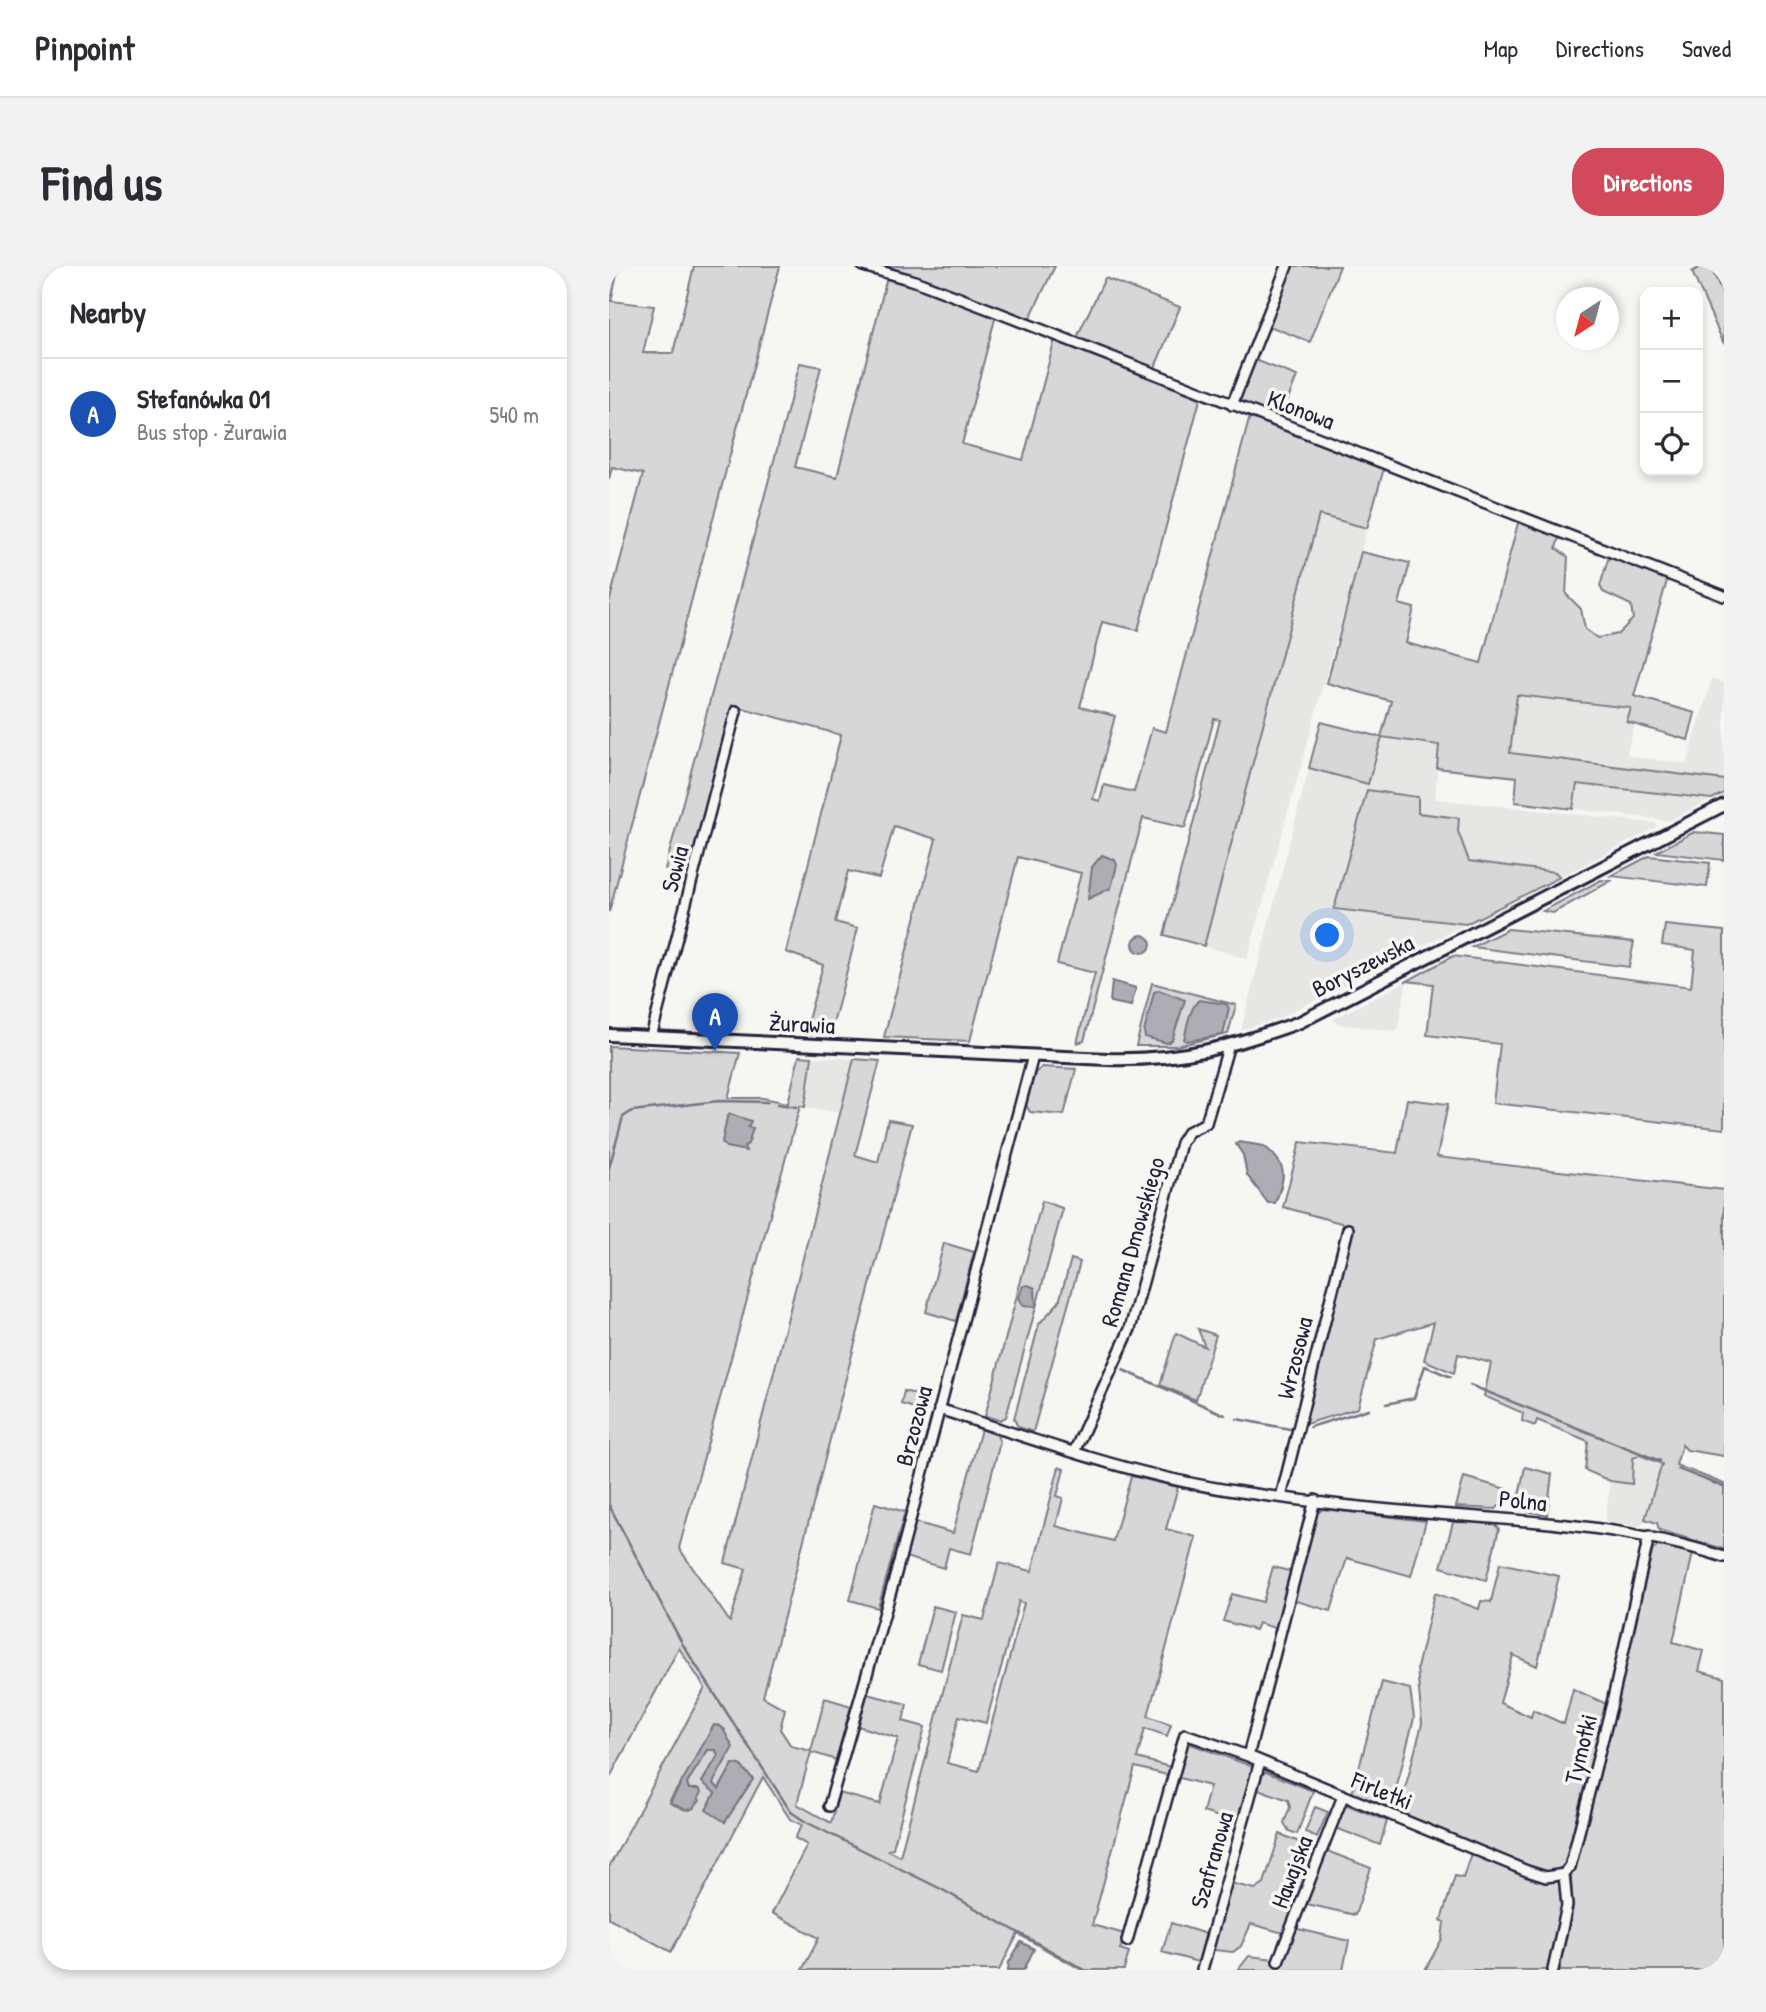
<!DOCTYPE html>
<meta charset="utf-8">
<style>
:root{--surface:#fff;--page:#f2f2f3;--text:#2b2b33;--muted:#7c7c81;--line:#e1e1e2;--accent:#d1495b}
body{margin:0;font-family:"Patrick Hand",sans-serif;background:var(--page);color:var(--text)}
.controls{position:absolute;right:21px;top:21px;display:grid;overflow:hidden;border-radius:14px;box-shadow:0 4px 10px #0003}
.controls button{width:63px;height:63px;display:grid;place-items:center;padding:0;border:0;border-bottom:2px solid var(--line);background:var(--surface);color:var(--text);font:35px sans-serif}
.compass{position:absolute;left:947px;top:21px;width:63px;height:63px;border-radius:50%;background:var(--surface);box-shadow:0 4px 10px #0003;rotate:216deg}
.you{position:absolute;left:719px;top:670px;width:24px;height:24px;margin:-18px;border:5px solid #fff;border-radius:50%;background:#1a73e8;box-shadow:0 0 0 10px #1a73e833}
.badge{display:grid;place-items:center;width:46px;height:46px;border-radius:50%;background:var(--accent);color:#fff;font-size:23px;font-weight:700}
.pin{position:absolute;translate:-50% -58px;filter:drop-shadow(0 2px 4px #0008)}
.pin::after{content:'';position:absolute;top:37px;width:24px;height:21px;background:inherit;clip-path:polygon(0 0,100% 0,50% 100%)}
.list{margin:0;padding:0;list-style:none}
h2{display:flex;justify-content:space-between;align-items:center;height:91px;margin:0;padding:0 28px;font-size:30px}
h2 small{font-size:23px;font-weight:400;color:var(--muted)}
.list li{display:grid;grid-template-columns:46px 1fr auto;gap:21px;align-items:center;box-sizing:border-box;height:112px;padding:0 28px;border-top:2px solid var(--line)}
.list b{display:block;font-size:26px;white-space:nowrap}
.list p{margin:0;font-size:23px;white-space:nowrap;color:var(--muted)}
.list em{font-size:23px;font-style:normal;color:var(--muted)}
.icon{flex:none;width:38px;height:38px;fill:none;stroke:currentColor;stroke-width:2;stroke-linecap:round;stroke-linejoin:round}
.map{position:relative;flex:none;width:1115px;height:1704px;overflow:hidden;border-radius:28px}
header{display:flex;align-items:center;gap:42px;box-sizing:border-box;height:98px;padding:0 35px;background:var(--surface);border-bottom:2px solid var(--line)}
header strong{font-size:33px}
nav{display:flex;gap:38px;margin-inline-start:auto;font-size:24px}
.intro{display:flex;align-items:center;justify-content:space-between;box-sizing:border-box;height:168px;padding:0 42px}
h1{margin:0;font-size:49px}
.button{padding:18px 32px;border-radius:28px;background:var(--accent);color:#fff;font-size:24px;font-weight:700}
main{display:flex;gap:42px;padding:0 42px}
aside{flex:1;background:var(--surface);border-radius:28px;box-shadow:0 4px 10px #0003}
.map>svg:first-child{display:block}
.built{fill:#e6e6e4}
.green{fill:#d7d7d7;stroke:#7c7c89;stroke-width:2;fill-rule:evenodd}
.water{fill:#adadb3;stroke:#757583;stroke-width:2}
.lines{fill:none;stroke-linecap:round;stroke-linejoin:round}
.stream{stroke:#757583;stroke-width:2.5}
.minor-casing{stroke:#22223b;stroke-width:14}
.major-casing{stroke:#22223b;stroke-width:16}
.minor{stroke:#f6f6f2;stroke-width:9}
.major{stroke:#f6f6f2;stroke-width:10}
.labels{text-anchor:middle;stroke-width:7;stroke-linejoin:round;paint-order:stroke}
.street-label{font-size:24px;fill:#22223b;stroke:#f6f6f2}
</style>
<header>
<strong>Pinpoint</strong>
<nav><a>Map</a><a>Directions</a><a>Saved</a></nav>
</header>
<div class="intro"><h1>Find us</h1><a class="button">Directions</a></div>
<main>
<aside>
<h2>Nearby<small></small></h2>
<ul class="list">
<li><span class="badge" style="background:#1a4fb4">A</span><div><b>Stefanówka 01</b><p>Bus stop · Żurawia</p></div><em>540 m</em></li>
</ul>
</aside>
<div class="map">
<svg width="1115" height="1704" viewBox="0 0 1115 1704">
<rect width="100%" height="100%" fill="#f6f6f2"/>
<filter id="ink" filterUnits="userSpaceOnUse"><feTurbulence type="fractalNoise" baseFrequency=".0143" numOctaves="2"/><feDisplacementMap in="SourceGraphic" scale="14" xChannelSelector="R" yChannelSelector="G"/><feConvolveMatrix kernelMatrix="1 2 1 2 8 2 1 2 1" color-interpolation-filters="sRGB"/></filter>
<g filter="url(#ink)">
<path class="built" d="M710,249l48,13 -120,431 -43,-13z
M1103,412l12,5v97l-214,-27 7,-58 114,13 -4,14 8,2 -8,29 2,3 58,8z
M772,471l58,8 -4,54 220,24 2,4 -97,50 -5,-5 -86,-11 -11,-30 -40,-18v-16l-51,-7 -33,118 132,16 -187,94 -38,12 68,-262 59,16z
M967,518l136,15 -43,22 -95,-12z
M798,715l-10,50 -60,-7 -4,-5z
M203,791l42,2 -15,54 -34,-6z
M1031,1189l23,9 -19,58 -5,4 -34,-4 5,-40 22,2 1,-26z"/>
<path class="green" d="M0,0h10l-8,35 43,5 -11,47h30l21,-87h86l-171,646v-309l34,-129 -31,-7 -3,12z
M275,0h171l-26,54z
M683,0h48l-30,76 -41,-16z
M1093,0h8l14,30v48l-32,-72z
M278,11l30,8 79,30 -34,129 61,16 32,-121 146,57 -63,234 -36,-8 -22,85 35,9 -22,83 7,2 4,-16 30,7 18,-64 14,4 84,-316 134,52 -17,60 -48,-13 -115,431 -40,-11 56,-215 -6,-1 -29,109 -42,-10 -59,223 -7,2 18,-70 -38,-9 24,-91 -63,-16 -48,184 -86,-4 52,-198 -42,-13 -15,52 -31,-7 -13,51 23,6 -27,104 -26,-1 18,-66 -37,-13 55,-217 -109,-30 -44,171 -23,-7 135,-506 21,4 -26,100 42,10z
M496,12l75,29 -26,63 -74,-30 -2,-5z
M646,94l42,16 -17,43 -38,-16 -2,-4z
M915,254l36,14 -4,14 12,9 -2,37 15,15 4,20 12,9 21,-4 15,-15 -2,-14 -28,-13 -3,-6 10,-33 58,24 -34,119 61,17 -7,27 -61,-18 4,-14 -114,-13 -7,58 214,27v13l-12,6 -135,-15 -4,25 -58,-7 2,-25 -80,-9 2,-23 -57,-8 -14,47 -59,-16 12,-46 60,15 10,-36 -64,-18 34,-131 49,11 -11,41 15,4 -8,35 75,20 37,-140z
M758,524l51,7v16l41,5 -1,13 11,30 86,11 5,5 -94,47 -132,-15z
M1085,566l30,3v25l-68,-8z
M1040,590l61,7 -3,24 -96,-11z
M992,614l10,1 -58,32 -10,-2z
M1056,659l59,6v198l-231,-26 7,-59 -73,-9 6,-51 -26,-3 46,-25 238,31 4,-37 -33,-5z
M899,663l126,13 -5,25 -157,-20z
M543,717l84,22 -8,29 -51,12h-41z
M0,780l131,7 -12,45h35l25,5 11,-47 13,1 -7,50 -5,-1 -121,442 51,74 16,-53 -21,-6 129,-504 26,2 -25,94 23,7 10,-42 24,4 -149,573 22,12 -5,20 11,17 20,5 14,-53 26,8 -15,54 -25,-8 -14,52 34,19 8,-30 41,11 18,-66 -40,-12 9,-32 40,10 -4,17 22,6 -32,121 -5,2 12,6 63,-241 21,5 15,-57 33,8 27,-104 5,2 -7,27 6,2 -7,28 57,15 18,-65 47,11 -12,42 30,8 -48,179 23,8 -4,12 -22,-8 -8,30 33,9 -3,8 -32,-8 -43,158 33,9 -5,15 9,3 -5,18h-42l-64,-36 -19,36h-197l17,-32 -47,-25 35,-68 -12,-7 7,-13 -12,-6 -27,-42 -92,175 -62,-34v-51l96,-179 -26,-40 -70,131zM410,1335l5,2 -45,168 -32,-8 12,-47 27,7zM109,1459l7,5 -12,53 6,6 14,-25 7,1 13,14 -28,43 -10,-32 -13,-8 16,-26 -2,-6h-8l-15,20 -6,13 2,6h7l4,12 -10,9 -20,-10z
M433,801l34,2 -12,46 -34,-3 -4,-7 9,-32z
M798,833l41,5 -11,53 287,33v266l-37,-6 -5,-5 -6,20 48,19v65l-65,-19 -2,-7 -12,-4 17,-55 -22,-9 -7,3 -1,26 -22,-3 -25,-11 3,-29 -51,-21 -2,6 -13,-5 1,-8 -39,-17 7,-33 -33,-9 -4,19 -30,-13 10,-38 -57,17 -19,69 -56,17 50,-199 -69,-19 17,-65 97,11z
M433,935l20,7v4l-56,205 -6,3 -15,-4z
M335,977l30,9 -18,69 -30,-9z
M462,993l9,3 -47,170 -15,-5 -4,-8 25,-95 20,-22z
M589,1063l18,6 -20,65 -36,-15 16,-52 29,14z
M295,1125l25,7 -4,13 -24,-7z
M372,1163l16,6 3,7 -29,112 -22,-6 -5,20 -39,-11 9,-35 39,11z
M916,1201l27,7 -5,41 -25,-5 -5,-5z
M855,1211l42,12 -4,14 -6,6 -40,-2z
M266,1237l30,9 -27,96 -28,-8z
M714,1243l103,12 -15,55 -64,-18 -16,53 -35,-10 -2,-3 22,-84z
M844,1256l41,1 5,6 -13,51 -45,-13z
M1052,1279l32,8 -20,89 31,9 -5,20 25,7v292h-169l17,-63 -1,-33 82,-325z
M891,1297l59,13 -22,90 -24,-11 -13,48 31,14 2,-7 31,14 9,-35 36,16 -40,154 -14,15h-9l-144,-57 -2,-9 22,-84 -5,-56 18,-75 44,16 2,-8 10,1z
M664,1301l20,5 -15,57 -20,-6 -3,7 -32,-9 9,-27 31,8z
M324,1340l23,6 -15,58 -23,-6z
M773,1416l28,7 4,29 -23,91 -39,-15z
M579,1477l63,23 3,4 -16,53 -35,-11 7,-26 -34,-9z
M657,1506l47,19 -16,43 -8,-3 -5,-8 6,-16 -2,-7 -30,-11 4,-15z
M736,1538l42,17 -7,24 -47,-18 8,-20z
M706,1541l13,5 -11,25 -12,-5z
M671,1568l38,16 -31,84 -36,-10 -10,22 -8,6 -18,-2 -3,-4 19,-66 3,4 21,5 9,-6z
M718,1585l44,17 -16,47 -48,-11 9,-35z
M862,1587l69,27 20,2 4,5v22l-15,61h-124l17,-31 2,-17 -3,-2 14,-44 8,2z
M562,1657l35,11 -8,28 -36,-10z
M685,1662l55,13 -6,29h-105l11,-14 26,3z"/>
<path class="water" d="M493,589l13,5 2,5 -6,23 -23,11 4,-32z
M524 678a9 9 0 1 1 18 0a9 9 0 1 1-18 0Z
M503,715l24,7 -5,18 -21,-4z
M550,724l26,10 -13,40 -5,3 -22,-6 -1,-5 10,-40z
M590,734l27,4 3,4 -6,27 -37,6 -2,-1c3,-13 5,-31 15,-40z
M121,848l21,7 -3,6 5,1 -5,16 -4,2 2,5 -20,-4 -4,-5 5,-25z
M630,876l25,4c24,19 22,30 11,57h-7l-21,-28 -4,-20 -7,-11z
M419,1019l7,3 1,19 -13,-1 -4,-9 4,-11z
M105,1459l8,2 11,20 -20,36 6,6 14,-25 7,1 13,14 -28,43 -19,-12 9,-17 -13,-11 16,-26 -2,-6h-8l-21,33 2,6h10l2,3 -7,16 -8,2 -16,-7z
M412,1676l13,7 -10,21h-16l1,-8z"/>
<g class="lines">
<path class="stream" d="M169,838l19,3
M0,902l14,-51 9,-6 87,-10 49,1
M514,1104l102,45
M861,1119l190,76
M777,1138l28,-6 11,-32 26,11
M628,1153l53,10
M701,1161l59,-18
M1069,1203l46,18
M0,1239l74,140 108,167 15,10 135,67 144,81"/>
<g class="minor-casing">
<path id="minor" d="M254,0l52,15 84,32 725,283
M623,139l55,-139
M42,771l85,-326
M330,1143c99,32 198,68 302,83 61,9 123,16 184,21 102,8 202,12 299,44
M465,1186l56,-123 51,-186 7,-11 18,-9 22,-75
M672,1231l67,-268
M639,1490l67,-256
M220,1540l66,-229 138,-521
M955,1608l6,-7 42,-164 37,-167
M518,1675l58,-207 63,22 279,115 19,6 18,-3
M669,1695l65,-165
M593,1704l58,-209
M944,1704l14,-64 -3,-32"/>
</g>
<g class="major-casing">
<path id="major" d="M0,769l498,24c75,2 123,-12 193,-37l424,-217"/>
</g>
<use href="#minor" class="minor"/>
<use href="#major" class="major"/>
</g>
</g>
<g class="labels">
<g class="street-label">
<text transform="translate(692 144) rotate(21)" y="8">Klonowa</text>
<text transform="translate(66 603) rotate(-75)" y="8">Sowia</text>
<text transform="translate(754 700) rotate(-27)" y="8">Boryszewska</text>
<text transform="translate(193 758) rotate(3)" y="8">Żurawia</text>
<text transform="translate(524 976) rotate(-74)" y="8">Romana Dmowskiego</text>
<text transform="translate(686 1092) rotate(-76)" y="8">Wrzosowa</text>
<text transform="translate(305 1160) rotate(-75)" y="8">Brzozowa</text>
<text transform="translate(914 1235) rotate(6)" y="8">Polna</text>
<text transform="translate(972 1483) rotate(-76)" y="8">Tymotki</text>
<text transform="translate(773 1525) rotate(22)" y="8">Firletki</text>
<text transform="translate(603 1594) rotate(-74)" y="8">Szafranowa</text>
<text transform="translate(683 1606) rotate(-69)" y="8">Hawajska</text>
</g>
</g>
</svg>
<div class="controls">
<button>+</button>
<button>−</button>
<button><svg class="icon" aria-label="locate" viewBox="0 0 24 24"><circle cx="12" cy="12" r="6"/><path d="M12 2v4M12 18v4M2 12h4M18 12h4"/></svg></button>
</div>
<svg class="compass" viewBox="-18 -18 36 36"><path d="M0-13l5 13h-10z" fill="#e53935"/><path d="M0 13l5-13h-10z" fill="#7c7c81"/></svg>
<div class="you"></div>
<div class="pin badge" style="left:106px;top:785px;background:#1a4fb4">A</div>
</div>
</main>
